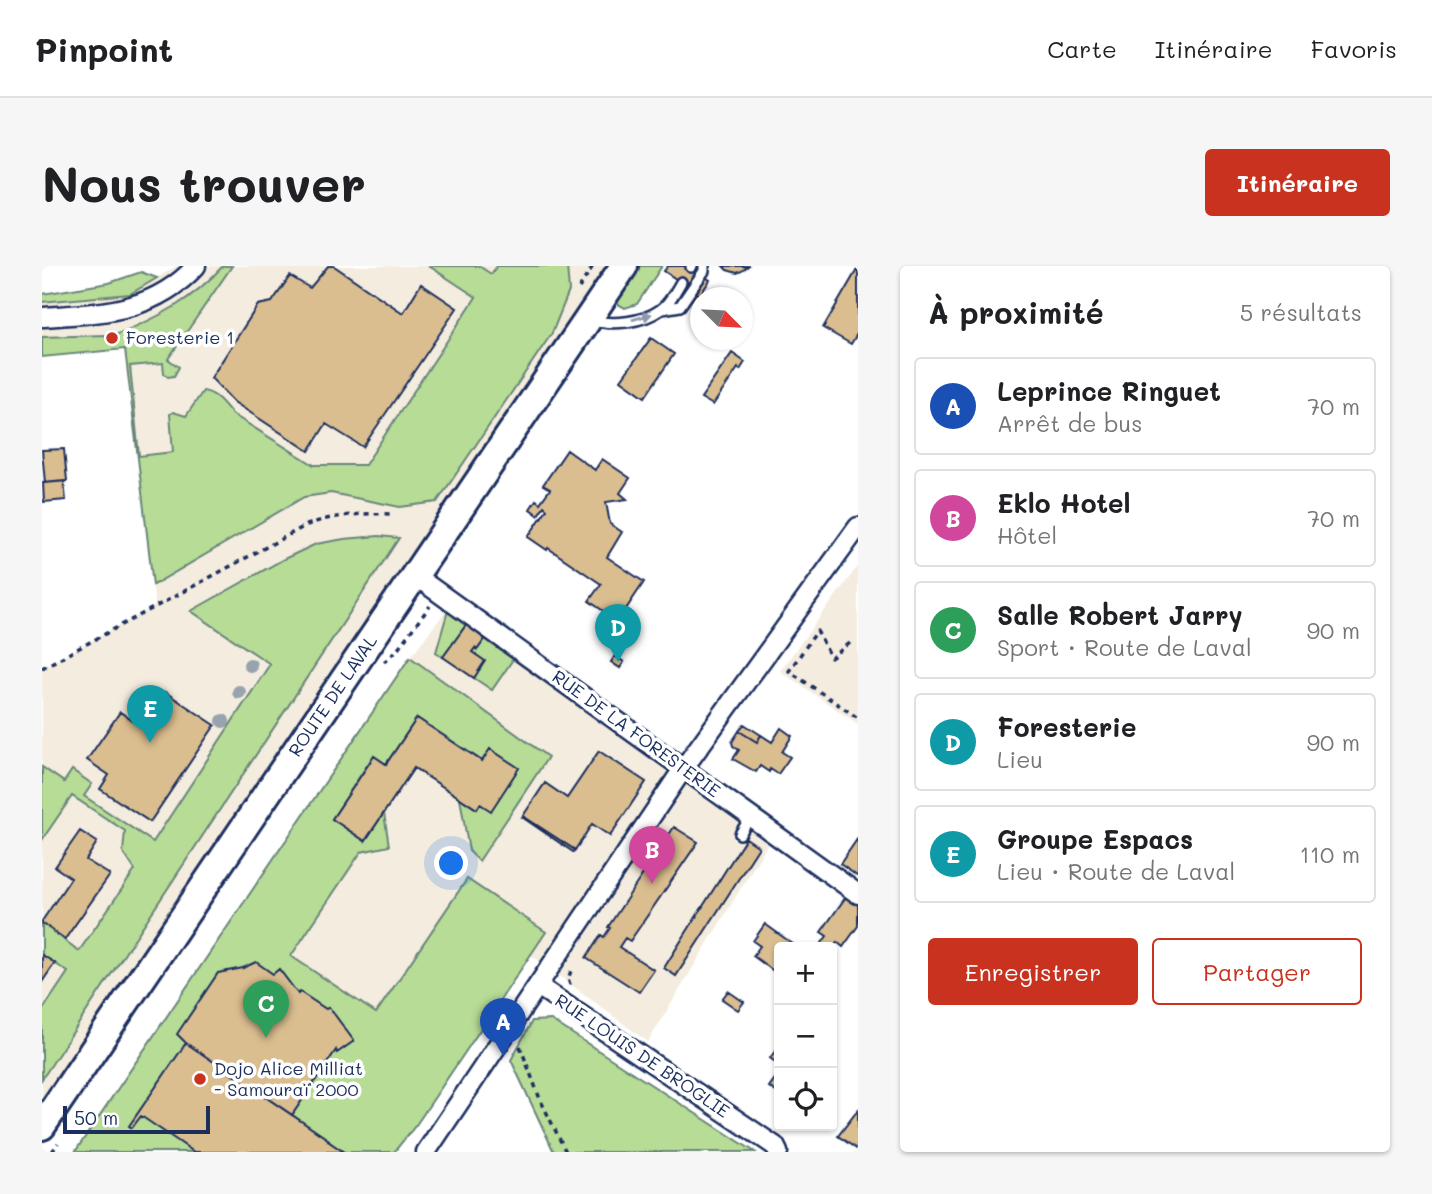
<!DOCTYPE html>
<html lang="fr">
<meta charset="utf-8">
<style>
:root{--surface:#fff;--page:#f6f6f6;--text:#202124;--muted:#757577;--line:#e0e0e0;--accent:#c8321e}
body{margin:0;font-family:Mali,sans-serif;background:var(--page);color:var(--text)}
.controls{position:absolute;right:21px;bottom:21px;display:grid;overflow:hidden;border-radius:7px;box-shadow:0 2px 5px #0004}
.controls button{width:63px;height:63px;display:grid;place-items:center;padding:0;border:0;border-bottom:2px solid var(--line);background:var(--surface);color:var(--text);font:35px sans-serif}
.compass{position:absolute;left:648px;top:21px;width:63px;height:63px;border-radius:50%;background:var(--surface);box-shadow:0 2px 5px #0004;rotate:114deg}
.scale{position:absolute;left:21px;bottom:18px;width:147px;box-sizing:border-box;padding-left:7px;border:4px solid #1b2f5e;border-top:0;font-size:19px;line-height:24px;white-space:nowrap;color:#1b2f5e;-webkit-text-stroke:5px #fff;paint-order:stroke}
.you{position:absolute;left:410px;top:598px;width:24px;height:24px;margin:-18px;border:5px solid #fff;border-radius:50%;background:#1a73e8;box-shadow:0 0 0 10px #1a73e833}
.badge{display:grid;place-items:center;width:46px;height:46px;border-radius:50%;background:var(--accent);color:#fff;font-size:23px;font-weight:700}
.pin{position:absolute;translate:-50% -58px;filter:drop-shadow(0 2px 4px #0008)}
.pin::after{content:'';position:absolute;top:37px;width:24px;height:21px;background:inherit;clip-path:polygon(0 0,100% 0,50% 100%)}
.list{margin:0;padding:0;list-style:none}
h2{display:flex;justify-content:space-between;align-items:center;height:91px;margin:0;padding:0 28px;font-size:30px}
h2 small{font-size:23px;font-weight:400;color:var(--muted)}
.list li{display:grid;grid-template-columns:46px 1fr auto;gap:21px;align-items:center;box-sizing:border-box;height:98px;margin:0 14px 14px;padding:0 14px;border:2px solid var(--line);border-radius:7px}
.list b{display:block;font-size:26px;white-space:nowrap}
.list p{margin:0;font-size:23px;white-space:nowrap;color:var(--muted)}
.list em{font-size:23px;font-style:normal;color:var(--muted)}
.actions{display:flex;gap:14px;padding:21px 28px}
.actions a{flex:1;padding:16px 0;border:2px solid var(--accent);border-radius:7px;text-align:center;font-size:24px;color:var(--accent)}
.actions .main{background:var(--accent);color:#fff}
.icon{flex:none;width:38px;height:38px;fill:none;stroke:currentColor;stroke-width:2;stroke-linecap:round;stroke-linejoin:round}
.map{position:relative;flex:none;width:816px;height:886px;overflow:hidden;border-radius:7px}
header{display:flex;align-items:center;gap:42px;box-sizing:border-box;height:98px;padding:0 35px;background:var(--surface);border-bottom:2px solid var(--line)}
header strong{font-size:33px}
nav{display:flex;gap:38px;margin-inline-start:auto;font-size:24px}
.intro{display:flex;align-items:center;justify-content:space-between;box-sizing:border-box;height:168px;padding:0 42px}
h1{margin:0;font-size:49px}
.button{padding:18px 32px;border-radius:7px;background:var(--accent);color:#fff;font-size:24px;font-weight:700}
main{display:flex;gap:42px;padding:0 42px}
aside{flex:1;background:var(--surface);border-radius:7px;box-shadow:0 2px 5px #0004}
.map>svg:first-child{display:block}
.built{fill:#f4ecde}
.green{fill:#b7dc96;stroke:#69867a;stroke-width:2}
.building{fill:#dbbe90;stroke:#1b2f5e;stroke-width:2}
.lines{fill:none;stroke-linecap:round;stroke-linejoin:round}
.service-casing{stroke:#1b2f5e;stroke-width:14}
.minor-casing{stroke:#1b2f5e;stroke-width:23}
.primary-casing{stroke:#1b2f5e;stroke-width:32}
.path{stroke:#1b2f5e;stroke-width:3.5;stroke-dasharray:5 5;stroke-linecap:butt}
.service{stroke:#fff;stroke-width:9}
.minor{stroke:#fff;stroke-width:18}
.primary{stroke:#fff;stroke-width:26}
.tree{fill:#97a4ae}
.oneway{fill:#8d97ae}
.poi-dot{fill:#c8321e;stroke:#fff;stroke-width:2.5}
.labels{text-anchor:middle;stroke-width:7;stroke-linejoin:round;paint-order:stroke}
.poi-label{font-size:18px;fill:#1b2f5e;stroke:#fff;text-anchor:start}
.street-label{font-size:18px;fill:#1b2f5e;stroke:#fff}
</style>
<header>
<strong>Pinpoint</strong>
<nav><a>Carte</a><a>Itinéraire</a><a>Favoris</a></nav>
</header>
<div class="intro"><h1>Nous trouver</h1><a class="button">Itinéraire</a></div>
<main>
<div class="map">
<svg width="816" height="886" viewBox="0 0 816 886">
<rect width="100%" height="100%" fill="#fff"/>
<filter id="ink" filterUnits="userSpaceOnUse"><feTurbulence type="fractalNoise" baseFrequency=".0143" numOctaves="2"/><feDisplacementMap in="SourceGraphic" scale="14" xChannelSelector="R" yChannelSelector="G"/><feConvolveMatrix kernelMatrix="1 2 1 2 8 2 1 2 1" color-interpolation-filters="sRGB"/></filter>
<g filter="url(#ink)">
<path class="built" d="M135,0h447l-582,860v-458l113,-62 -30,-257 -83,6v-53l88,-8z
M816,300v158l-78,-53z
M407,341l321,233 -122,202 -118,-88 -114,171 -22,27 -306,-20 322,-475z"/>
<path class="green" d="M181,0h9l-64,93 11,8 -5,9 -6,1 -4,-4 -1,-10 -33,3 9,90 34,-4 -3,-38 3,-2 13,4 17,-25c13,2 20,12 29,23l82,51h51l111,-168 -47,-31h50l12,8 6,-8h70l2,25 -17,42 -115,169 -37,5 -69,-14 -27,4 -151,88 -28,-236 -83,8v-20l64,-2 1,6 10,-1v-6c42,-16 75,-34 106,-68z
M597,0h23l-25,38 -12,4 -11,-6z
M99,6l16,6 -27,16 -88,8v-8l67,-11z
M337,270l20,2 -357,541v-68l26,-39 -26,-17v-32l37,28 56,-81 -12,-18 2,-21 -53,-35 -30,44v-73l22,15 8,-12 20,14 -8,12 69,46 117,-178 -79,-53 93,-52 32,-15 28,-5z
M407,341l20,14 -26,36 -7,-5z
M446,369l28,20 -24,35 -18,-12 10,-17 -12,-9 3,-4 3,1z
M368,391l138,100 -69,104 -10,-10 -9,-53 16,11 4,-5 2,-43 -65,-43 -31,46 -13,-8 -41,63 33,22 19,-28 5,33 -28,6 -70,104 85,57 91,-134 79,53 -130,193 -22,27h-319z
M509,754l204,132h-201l-43,-92 21,-39z"/>
<path class="building" d="M286,0h6l69,47 18,-29 36,24 -94,139 -37,-23 -17,27 -75,-49 -23,-24 47,-73 14,-3 18,-26 20,12z
M626,0h21l21,14 -10,15 -36,-24z
M681,0h25l-6,5 -5,2 -10,-3z
M816,2v67l-1,-1 -6,10 -28,-16z
M609,72l23,16 -29,43 -24,-17z
M690,87l13,9 -5,8 -2,-2 -25,37 -12,-7z
M22,183l3,32 -22,2 -3,-33z
M525,184l28,20 7,-11 28,19 -10,15 7,6 -21,3 4,22 12,8 -15,25 37,25 -26,39 -29,-20 12,-17 -53,-36 -1,2 -19,-13 19,-28 -3,-3 -6,9 -8,-6 6,-9 4,3 10,-14 -7,-4z
M22,215l2,19 -22,2 -1,-19z
M427,355l19,14 -11,15 -2,-2 -3,4 13,9 -11,17 -31,-21z
M573,390l9,6 -4,6 -9,-6z
M123,426l50,33 -65,97 -50,-33 9,-14 -22,-15 33,-48 22,15z
M375,452l65,43 8,-12 29,19 -28,43 -11,-7 -3,5 -63,-41 -49,73 -33,-22 42,-63 12,8z
M702,458l17,11 -4,7 -18,-11z
M739,462l11,8 -10,16 8,5 -12,17 -8,-5 -1,3 -9,-6 -4,6 -23,-13 6,-9 -6,-4 -1,-4 7,-11 18,11 4,-7 11,7z
M557,485l47,31 -36,54 -18,-12 -17,26 -52,-34 22,-33 22,15z
M481,550l52,34 -2,2 -51,-35z
M632,561l24,15 -68,99 -5,-3 -6,9 35,23 -15,22 -53,-34 15,-23 3,2 6,-9 -2,-1z
M38,565l17,11 -11,18 24,15 -45,64 -23,-16v-2l29,-43 -16,-11z
M704,572l13,9 -83,129 -12,-8z
M816,572v37l-1,1 -17,-12z
M806,628l10,8v24l-15,21 -6,-5 -5,7v-2h-13l8,-11 -6,-4z
M723,658l32,23h-18v28l-26,-19 7,-10 -7,-5z
M0,689l13,8 -13,19z
M214,696l17,12 6,-5 19,25 2,-2 26,17 3,-2 25,34 -17,12 -1,-3 -44,65 -106,-72 -9,-9 41,-61 25,-5z
M686,725l16,11 -6,8 -16,-11z
M144,777l143,97 -1,1 16,11h-150l-53,-36 -9,12 -3,-2z
M737,780v19l-9,-7z
M737,807v21l-10,-7z
M816,844v40l-20,-14z"/>
<g class="lines">
<g class="service-casing">
<path id="service" d="M649,1l1,-1
M620,43l18,-3 24,-35v-5
M551,54c20,6 50,2 67,-10 10,-7 15,-18 21,-28
M698,568l11,-18"/>
</g>
<g class="minor-casing">
<path id="minor" d="M0,51c59,-4 111,-4 154,-51
M372,309l444,319
M496,720l237,160 3,6
M384,886l257,-383 175,-242"/>
</g>
<g class="primary-casing">
<path id="primary" d="M0,860l582,-860"/>
</g>
<path class="path" d="M537,22l14,-22
M808,377l-19,15 -14,-27 -28,40 69,47
M342,396l11,-10 35,-46
M0,402l265,-143c26,-10 54,-12 83,-11
M529,705l-3,8 3,8
M478,780l20,53 26,53
M10,886l6,-9"/>
<use href="#service" class="service"/>
<use href="#minor" class="minor"/>
<use href="#primary" class="primary"/>
</g>
<g class="tree">
<circle cx="208" cy="399" r="7"/>
<circle cx="197" cy="426" r="7"/>
<circle cx="181" cy="455" r="7"/>
</g>
<defs><path id="oneway-solid" d="M-6-.8H1V-3.2L6.5 0L1 3.2V.8H-6Z" transform="scale(1.75)"/></defs>
<use class="oneway" href="#oneway-solid" transform="translate(600 51) rotate(-16)"/>
</g>
<g class="poi-dot">
<circle cx="70" cy="72" r="7"/>
<circle cx="158" cy="813" r="7"/>
</g>
<g class="labels">
<g class="poi-label">
<text x="84" y="78">Foresterie 1</text>
<text x="172" y="809">Dojo Alice Milliat<tspan x="172" dy="21">- Samouraï 2000</tspan></text>
</g>
<g class="street-label">
<text transform="translate(291 430) rotate(-56)" y="6">ROUTE DE LAVAL</text>
<text transform="translate(594 468) rotate(36)" y="6">RUE DE LA FORESTERIE</text>
<text transform="translate(600 790) rotate(34)" y="6">RUE LOUIS DE BROGLIE</text>
</g>
</g>
</svg>
<div class="controls">
<button>+</button>
<button>−</button>
<button><svg class="icon" aria-label="locate" viewBox="0 0 24 24"><circle cx="12" cy="12" r="6"/><path d="M12 2v4M12 18v4M2 12h4M18 12h4"/></svg></button>
</div>
<svg class="compass" viewBox="-18 -18 36 36"><path d="M0-13l5 13h-10z" fill="#e53935"/><path d="M0 13l5-13h-10z" fill="#757577"/></svg>
<div class="scale">50 m</div>
<div class="you"></div>
<div class="pin badge" style="left:461px;top:790px;background:#1a4fb4">A</div>
<div class="pin badge" style="left:610px;top:618px;background:#d1479c">B</div>
<div class="pin badge" style="left:224px;top:772px;background:#2e9e5b">C</div>
<div class="pin badge" style="left:576px;top:396px;background:#0f9aa8">D</div>
<div class="pin badge" style="left:108px;top:477px;background:#0f9aa8">E</div>
</div>
<aside>
<h2>À proximité<small>5 résultats</small></h2>
<ul class="list">
<li><span class="badge" style="background:#1a4fb4">A</span><div><b>Leprince Ringuet</b><p>Arrêt de bus</p></div><em>70 m</em></li>
<li><span class="badge" style="background:#d1479c">B</span><div><b>Eklo Hotel</b><p>Hôtel</p></div><em>70 m</em></li>
<li><span class="badge" style="background:#2e9e5b">C</span><div><b>Salle Robert Jarry</b><p>Sport · Route de Laval</p></div><em>90 m</em></li>
<li><span class="badge" style="background:#0f9aa8">D</span><div><b>Foresterie</b><p>Lieu</p></div><em>90 m</em></li>
<li><span class="badge" style="background:#0f9aa8">E</span><div><b>Groupe Espacs</b><p>Lieu · Route de Laval</p></div><em>110 m</em></li>
</ul>
<div class="actions"><a class="main">Enregistrer</a><a>Partager</a></div>
</aside>
</main>
